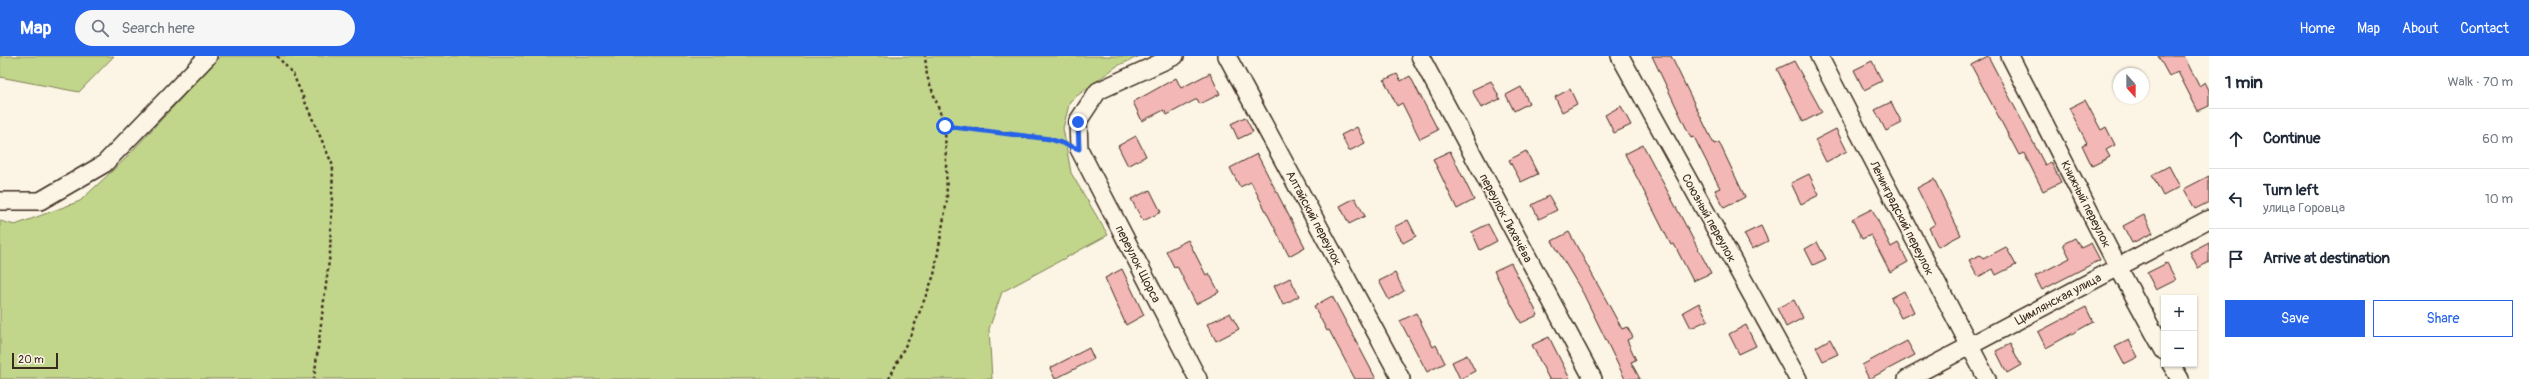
<!DOCTYPE html>
<meta charset="utf-8">
<style>
:root{--surface:#fff;--page:#f6f6f7;--text:#1f2937;--muted:#747a83;--line:#e0e1e3;--accent:#2563eb}
body{margin:0;font-family:Pangolin,sans-serif;background:var(--page);color:var(--text)}
.controls{position:absolute;right:12px;bottom:12px;display:grid;overflow:hidden;border-radius:0px;box-shadow:0 1px 3px #0004}
.controls button{width:36px;height:36px;display:grid;place-items:center;padding:0;border:0;border-bottom:1px solid var(--line);background:var(--surface);color:var(--text);font:20px sans-serif}
.compass{position:absolute;left:2113px;top:12px;width:36px;height:36px;border-radius:50%;background:var(--surface);box-shadow:0 1px 3px #0004;rotate:159deg}
.scale{position:absolute;left:12px;bottom:10px;width:46px;box-sizing:border-box;padding-left:4px;border:2px solid #3b2a1e;border-top:0;font-size:11px;line-height:14px;white-space:nowrap;color:#3b2a1e;-webkit-text-stroke:3px #fcf5e5;paint-order:stroke}
.stop{position:absolute;width:12px;height:12px;margin:-9px;border:3px solid #2563eb;border-radius:50%;background:#fff}
.stop.end{background:#2563eb;border-color:#fff;box-shadow:0 1px 4px #0008}
.list{margin:0;padding:0;list-style:none}
h2{display:flex;justify-content:space-between;align-items:center;height:52px;margin:0;padding:0 16px;font-size:17px}
h2 small{font-size:13px;font-weight:400;color:var(--muted)}
.list li{display:grid;grid-template-columns:26px 1fr auto;gap:12px;align-items:center;box-sizing:border-box;height:60px;padding:0 16px;border-top:1px solid var(--line)}
.list b{display:block;font-size:15px;white-space:nowrap}
.list p{margin:0;font-size:13px;white-space:nowrap;color:var(--muted)}
.list em{font-size:13px;font-style:normal;color:var(--muted)}
.actions{display:flex;gap:8px;padding:12px 16px}
.actions a{flex:1;padding:9px 0;border:1px solid var(--accent);border-radius:0px;text-align:center;font-size:14px;color:var(--accent)}
.actions .main{background:var(--accent);color:#fff}
.icon{flex:none;width:22px;height:22px;fill:none;stroke:currentColor;stroke-width:2;stroke-linecap:round;stroke-linejoin:round}
.map{position:relative;flex:none;width:2209px;height:323px;overflow:hidden}
header{display:flex;align-items:center;gap:24px;box-sizing:border-box;height:56px;padding:0 20px;background:var(--accent);color:#fff}
header strong{font-size:19px}
nav{display:flex;gap:22px;margin-inline-start:auto;font-size:14px}
.search{width:280px;height:36px;background:var(--page);display:flex;align-items:center;gap:10px;box-sizing:border-box;padding:0 14px;border-radius:22px;color:var(--muted);font-size:15px}
main{display:flex}
aside{flex:1;background:var(--surface)}
.map>svg:first-child{display:block}
.green{fill:#c2d68b;stroke:#7e8054}
.building{fill:#f3b7b5;stroke:#3b2a1e}
.lines{fill:none;stroke-linecap:round;stroke-linejoin:round}
.street-casing{stroke:#3b2a1e;stroke-width:20}
.path{stroke:#3b2a1e;stroke-width:2.5;stroke-dasharray:3 3;stroke-linecap:butt}
.street{stroke:#fcf5e5;stroke-width:17}
.route{stroke:#2563eb;stroke-width:5}
.labels{text-anchor:middle;stroke-width:3;stroke-linejoin:round;paint-order:stroke}
.street-label{font-size:12px;fill:#3b2a1e;stroke:#fcf5e5}
</style>
<header>
<strong>Map</strong>
<div class="search"><svg class="icon" aria-label="search" viewBox="0 0 24 24"><circle cx="10" cy="10" r="6"/><path d="M15 15l6 6"/></svg>Search here</div>
<nav><a>Home</a><a>Map</a><a>About</a><a>Contact</a></nav>
</header>
<main>
<div class="map">
<svg width="2209" height="323" viewBox="0 0 2209 323">
<rect width="100%" height="100%" fill="#fcf5e5"/>
<filter id="ink" filterUnits="userSpaceOnUse"><feTurbulence type="fractalNoise" baseFrequency=".025" numOctaves="2"/><feDisplacementMap in="SourceGraphic" scale="8" xChannelSelector="R" yChannelSelector="G"/><feConvolveMatrix kernelMatrix="1 2 1 2 8 2 1 2 1" color-interpolation-filters="sRGB"/></filter>
<g filter="url(#ink)">
<path class="green" d="M0,0h114l-35,36 -79,-15z
M220,0h920l-23,10 -47,35 -7,27 8,45 37,62 -106,57 -13,37 3,50h-992v-158l15,4 65,-24 44,-41z"/>
<path class="building" d="M1652,0h19l43,88 5,-2 26,55 -21,11 -9,-18 5,-2 -26,-51 -3,1z
M1988,0l57,109 6,-3 10,20 -18,9 -19,-38 -5,2 -48,-90z
M2158,0h26l15,30 6,-4 4,8v16l-11,5 -20,-39 -9,4z
M1794,5l28,51 -19,10 -26,-53z
M1872,5l10,20 -18,9 -10,-20z
M1210,17l10,21 -20,10 -3,-5 -30,16 -3,-5 -22,11 -9,-19 43,-24 5,10z
M1397,18l4,7 9,-5 28,54 -18,9 -18,-36 -5,3 -13,-26z
M1491,25l9,18 -19,9 -9,-18z
M1521,31l8,16 -15,8 -8,-16z
M1570,33l7,15 -15,8 -7,-15z
M2085,44l16,30 5,-3 9,18 -9,5 4,7 -18,9 -10,-21 5,-2 -18,-35z
M1891,46l11,21 -16,8 -11,-21z
M1621,50l10,19 -17,8 -9,-18z
M1245,61l8,15 -15,7 -7,-15z
M1357,71l8,16 -16,8 -8,-16z
M1836,73l11,22 -21,11 -11,-22z
M1136,80l10,20 -18,10 -10,-20z
M1643,89l68,128 -18,8 -19,-37 -3,1 -46,-91z
M1450,95l24,49 -17,9 -24,-50z
M1526,95l12,23 -17,8 -12,-22z
M1257,98l48,93 -16,9 -38,-74 -11,5 -10,-19z
M2169,110l11,21 -17,9 -11,-21z
M1809,118l10,21 -18,9 -10,-21z
M2209,120v26l-14,7 -11,-20z
M1934,123l27,56 -23,12 -9,-19 6,-4 -18,-36z
M1150,134l11,22 -18,9 -12,-22z
M1549,140l8,14 -18,9 -7,-14z
M1355,142l10,18 -16,8 -9,-18z
M1872,153l19,38 7,-4 10,19 -18,10 -19,-37 -9,4 -10,-20z
M2144,159l9,18 -21,10 -9,-17z
M1408,164l8,16 -13,7 -9,-16z
M1488,168l9,17 -17,9 -8,-18z
M1761,170l7,15 -16,8 -8,-15z
M1569,176l53,97 5,-2 6,10 -6,3 9,20 -5,2 9,17h-15l-42,-86 -31,-52z
M2075,182l6,10 10,-5 9,17 -58,30 -7,-14 35,-18 -7,-14z
M1188,184l18,35 3,-2 10,19 -23,12 -19,-38 -3,1 -8,-16z
M1817,186l9,17 -13,6 -8,-16z
M2209,186v20l-11,6 -8,-16z
M2006,191l10,18 -20,10 -3,-6 -15,8 -9,-17 11,-5 3,4z
M1511,207l27,52 -17,8 -27,-52z
M2167,207l9,17 -20,10 -9,-17z
M1122,213l22,46 -18,10 -21,-47z
M1395,217l9,18 -15,9 -10,-19z
M1290,222l9,18 -16,9 -9,-19z
M1904,235l10,21 -13,6 -10,-20z
M1332,240l23,43 21,40h-21l-26,-49 -2,1 -13,-25z
M1794,244l9,18 -17,9 -9,-19z
M1699,247l9,17 -17,8 -8,-16z
M2086,251l7,15 -47,26 -8,-16z
M1230,257l9,16 -23,12 -9,-17z
M1416,257l17,34 3,-2 9,18 -18,9 -27,-51z
M1746,269l10,21 -17,8 -10,-20z
M1549,281l21,42h-21l-17,-34z
M1830,283l8,15 -15,7 -7,-14z
M2129,284l9,17 -14,7 -9,-17z
M1907,285l8,14 -46,24 -7,-14z
M2010,288l11,21 -14,8 -11,-22z
M1089,292l5,11 -39,20 -5,-11z
M1467,299l8,16 -15,8 -8,-17z"/>
<g class="lines">
<g class="street-casing">
<path id="street" d="M1175,0l-77,35 -20,30 1,28 119,230
M1227,0l174,323
M1420,0l173,323
M1620,0l178,323
M1819,0l168,323
M2010,0l108,211 46,84
M0,145h40l64,-37 104,-108
M2171,308l9,15
M1907,323l302,-160"/>
</g>
<path class="path" d="M277,0l16,18 40,92 -3,87 -16,126
M945,70l105,13 13,4
M889,323l22,-45 23,-59 13,-75 -2,-74 -18,-50 -2,-20"/>
<use href="#street" class="street"/>
</g>
</g>
<g class="lines" filter="url(#ink)">
<path class="route" d="M945,70l105,13 29,10 -1,-27"/>
</g>
<g class="labels">
<g class="street-label">
<text transform="translate(2086 148) rotate(63)" y="4">Книжный переулок</text>
<text transform="translate(1314 162) rotate(62)" y="4">Алтайский переулок</text>
<text transform="translate(1506 162) rotate(62)" y="4">переулок Лихачёва</text>
<text transform="translate(1709 162) rotate(61)" y="4">Союзный переулок</text>
<text transform="translate(1902 162) rotate(63)" y="4">Ленинградский переулок</text>
<text transform="translate(1138 208) rotate(63)" y="4">переулок Щорса</text>
<text transform="translate(2058 243) rotate(-28)" y="4">Цимлянская улица</text>
</g>
</g>
</svg>
<div class="controls">
<button>+</button>
<button>−</button>
</div>
<svg class="compass" viewBox="-18 -18 36 36"><path d="M0-13l5 13h-10z" fill="#e53935"/><path d="M0 13l5-13h-10z" fill="#747a83"/></svg>
<div class="scale">20 m</div>
<div class="stop" style="left:945px;top:70px"></div>
<div class="stop end" style="left:1078px;top:66px"></div>
</div>
<aside>
<h2>1 min<small>Walk · 70 m</small></h2>
<ul class="list">
<li><svg class="icon" aria-label="ahead" viewBox="0 0 24 24"><path d="M12 20V5M6 11l6-6 6 6"/></svg><div><b>Continue</b></div><em>60 m</em></li>
<li><svg class="icon" aria-label="left" viewBox="0 0 24 24"><path d="M17 20v-9H6M10 6l-5 5 5 5"/></svg><div><b>Turn left</b><p>улица Горовца</p></div><em>10 m</em></li>
<li><svg class="icon" aria-label="arrive" viewBox="0 0 24 24"><path d="M6 21V4h12l-3 4 3 4H6"/></svg><div><b>Arrive at destination</b></div></li>
</ul>
<div class="actions"><a class="main">Save</a><a>Share</a></div>
</aside>
</main>
